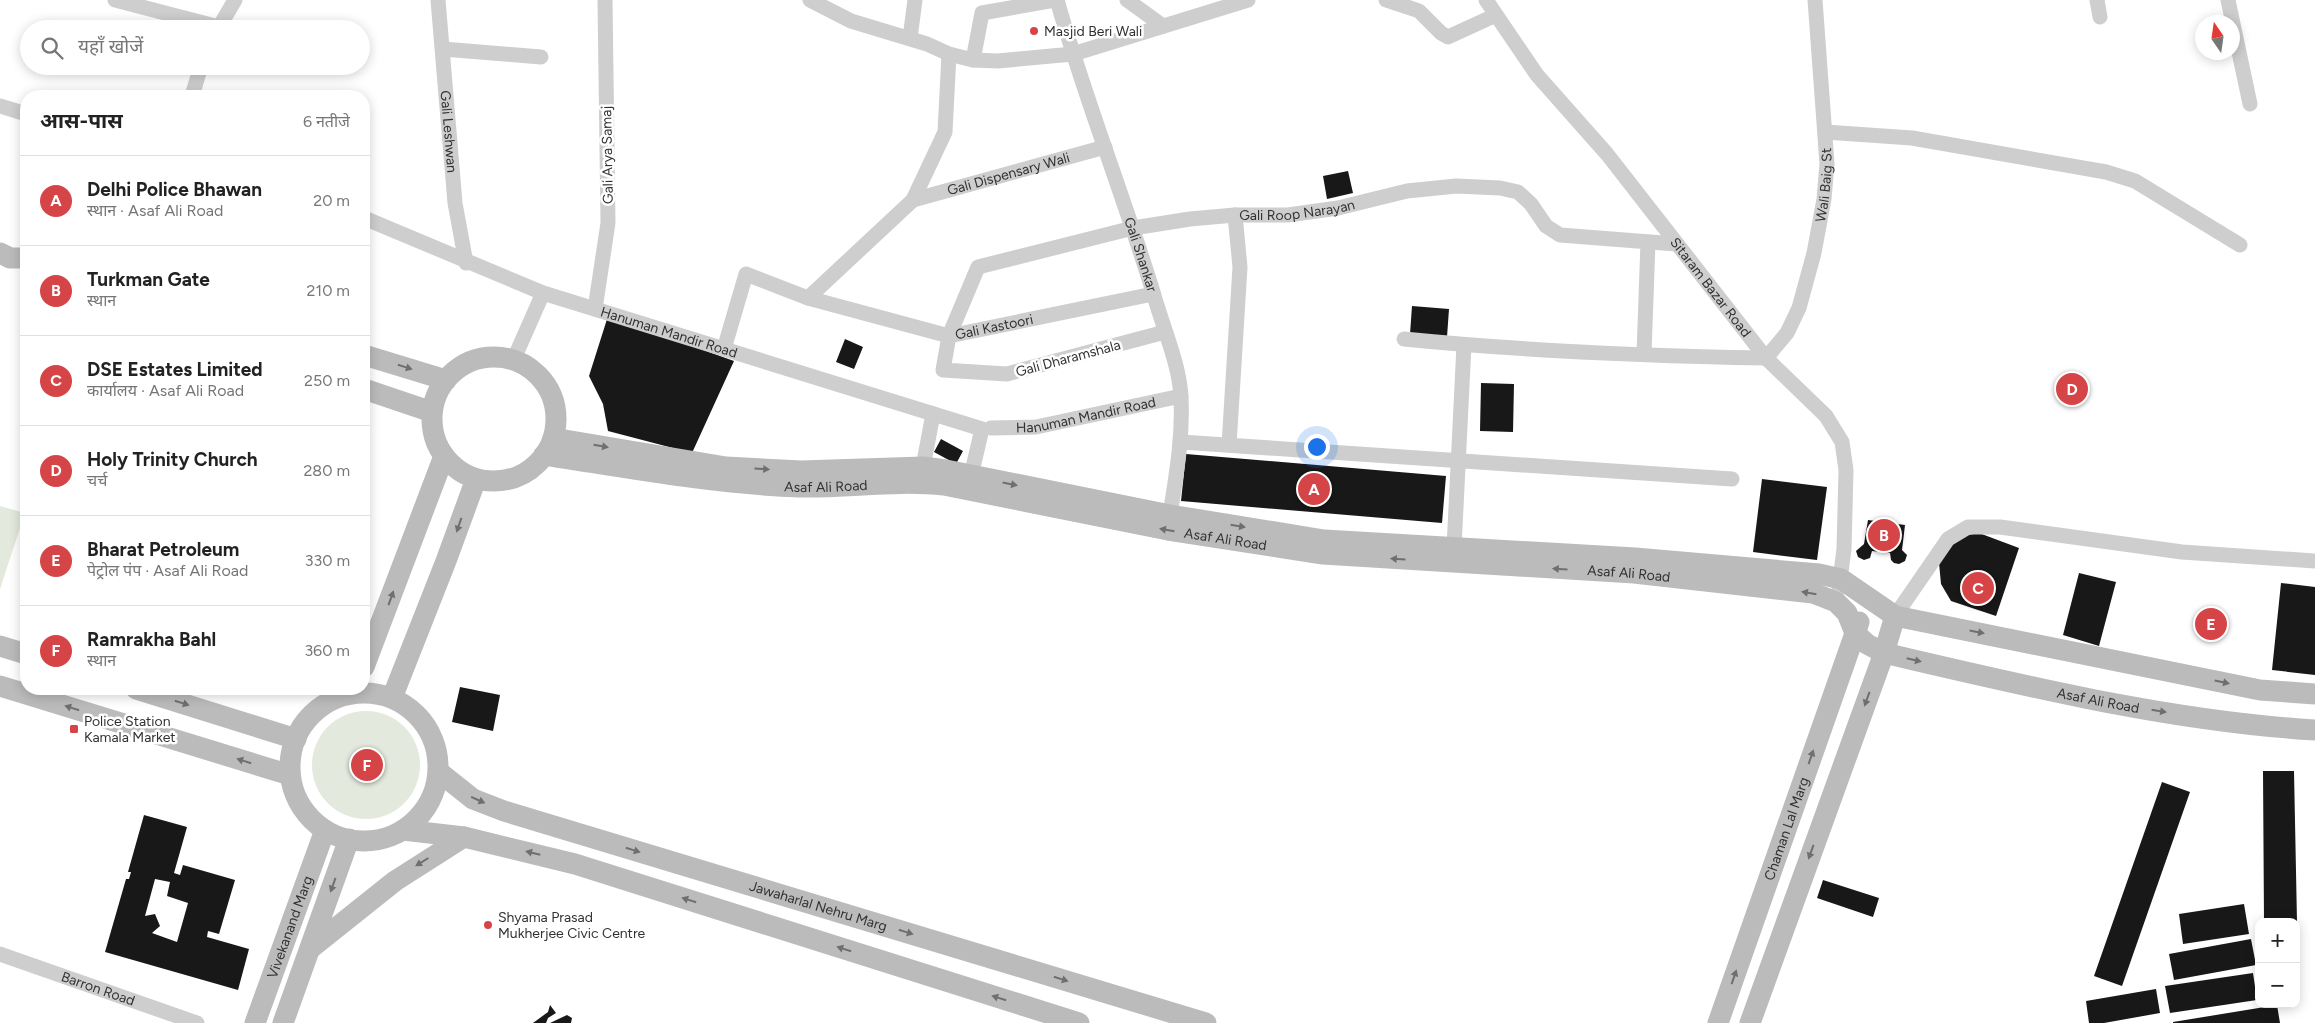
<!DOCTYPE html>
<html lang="hi">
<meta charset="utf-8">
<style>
:root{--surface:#fff;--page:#f2f2f2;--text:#222;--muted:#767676;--line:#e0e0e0;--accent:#d54547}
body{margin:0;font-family:Figtree,"Noto Sans Devanagari",sans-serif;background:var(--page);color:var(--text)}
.controls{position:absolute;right:15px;bottom:15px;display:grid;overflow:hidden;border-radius:10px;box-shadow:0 2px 12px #0003}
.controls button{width:45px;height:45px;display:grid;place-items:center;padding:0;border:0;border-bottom:1px solid var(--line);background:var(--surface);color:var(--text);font:25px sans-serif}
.compass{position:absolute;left:2195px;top:15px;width:45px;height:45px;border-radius:50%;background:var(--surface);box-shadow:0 2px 12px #0003;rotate:347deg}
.you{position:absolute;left:1316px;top:446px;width:18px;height:18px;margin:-12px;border:4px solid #fff;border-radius:50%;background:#1a73e8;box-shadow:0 0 0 8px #1a73e833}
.badge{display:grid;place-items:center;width:32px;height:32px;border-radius:50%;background:var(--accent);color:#fff;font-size:16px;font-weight:700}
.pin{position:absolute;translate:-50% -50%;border:2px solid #fff;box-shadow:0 1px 5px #0006}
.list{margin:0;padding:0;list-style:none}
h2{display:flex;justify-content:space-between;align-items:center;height:65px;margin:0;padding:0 20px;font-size:21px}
h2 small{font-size:16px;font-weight:400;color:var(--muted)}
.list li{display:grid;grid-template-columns:32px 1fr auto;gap:15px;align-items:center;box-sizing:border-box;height:90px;padding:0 20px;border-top:1px solid var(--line)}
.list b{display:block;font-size:19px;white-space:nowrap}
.list p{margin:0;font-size:16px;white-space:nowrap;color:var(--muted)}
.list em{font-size:16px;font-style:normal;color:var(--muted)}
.icon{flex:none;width:28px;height:28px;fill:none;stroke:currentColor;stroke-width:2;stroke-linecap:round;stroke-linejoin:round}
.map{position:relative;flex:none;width:2315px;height:1023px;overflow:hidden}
.search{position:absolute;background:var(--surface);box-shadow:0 2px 12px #0003;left:20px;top:20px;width:350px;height:55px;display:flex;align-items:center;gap:12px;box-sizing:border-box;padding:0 18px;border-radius:28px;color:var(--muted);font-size:19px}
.panel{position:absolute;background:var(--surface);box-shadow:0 2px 12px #0003;left:20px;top:90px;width:350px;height:605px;border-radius:20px}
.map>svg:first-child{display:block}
.green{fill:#e3e9dd}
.building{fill:#181818;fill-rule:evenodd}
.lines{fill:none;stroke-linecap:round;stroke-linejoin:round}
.street{stroke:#cecece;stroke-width:15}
.secondary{stroke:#bbb;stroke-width:21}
.oneway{fill:#6f6f6f}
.poi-dot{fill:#d54547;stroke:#fff;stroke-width:2}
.labels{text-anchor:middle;stroke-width:5;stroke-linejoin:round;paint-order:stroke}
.poi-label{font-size:14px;fill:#313131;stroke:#fff;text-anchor:start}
.street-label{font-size:14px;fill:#313131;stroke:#fff}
</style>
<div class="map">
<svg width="2315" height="1023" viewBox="0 0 2315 1023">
<rect width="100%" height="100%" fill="#fff"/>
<path class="green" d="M0,506l25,7 -25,76z
M312 765a54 54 0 1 1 108 0a54 54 0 1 1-108 0Z"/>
<path class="building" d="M1348,171l5,22 -26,6 -4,-23z
M1412,306l37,3 -2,28 -37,-3z
M608,316l126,45 -42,92 -84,-22 -5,-27 -14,-28z
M845,339l18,8 -9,22 -18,-7z
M1481,383l33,1 -1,48 -33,-1z
M941,439l22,12 -7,13 -22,-12z
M1186,454l260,22 -4,47 -261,-22z
M1762,479l65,8 -10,73 -64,-8z
M1868,520l37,5 -3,25 5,5 -2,6 -6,3 -5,-1 -3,-3 -1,-7 -18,-2 -2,7 -6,2 -6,-3 -2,-6 8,-7z
M1979,533l40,15 -23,68 -45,-15 -10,-17 -2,-21 9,-17 15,-10z
M2079,573l37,9 -17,64 -36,-11z
M2281,583l34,4v88l-43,-5z
M460,687l40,8 -7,36 -41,-9z
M2263,771h31l3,151h-33z
M2162,782l28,10 -68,194 -28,-10z
M144,815l43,12 -13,46 6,2 3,-10 52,15 -16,54 -11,-3 -1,6 42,12 -11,41 -133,-38 21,-73h3l2,-7h-3zM155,879l15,3 -3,14 21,7 -11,39 -25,-9 8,-7 -5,-12 -10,2z
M1823,880l56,18 -6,19 -56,-19z
M2244,904l5,30 -66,10 -4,-30z
M2251,939l5,26 -82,15 -5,-26z
M2296,963h2l1,35h-3z
M2253,973l4,27 -87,13 -5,-27z
M2156,989l4,24 -56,10h-15l-3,-22z
M550,1005l6,8 -8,5 -2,5h-13l15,-11z
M2277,1005l3,18h-107v-1z
M567,1015l5,3 -1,5h-21z"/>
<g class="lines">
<g class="street">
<path d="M115,0l104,27"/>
<path id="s1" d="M438,0l17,203 11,60"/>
<path d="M810,0l41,21 76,23 22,10 24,6 25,1 75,-7 175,-54"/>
<path id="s2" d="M1057,0c28,99 66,194 96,292 9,33 27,73 28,106 2,40 -5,78 -11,117"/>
<path d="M1127,0l36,26"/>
<path d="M1386,0l33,11 22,22 7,4 48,-22"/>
<path id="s3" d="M1486,0l51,75 70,79 159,204 60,58 16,26 4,28 -2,79 -5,39"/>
<path d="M2097,0l3,17"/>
<path d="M2228,0l22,104"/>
<path d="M218,29l17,-29"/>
<path d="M910,38l5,-38"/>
<path d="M443,49l98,8"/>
<path d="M973,60l9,-47 73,-13"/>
<path d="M192,96l9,-30"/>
<path d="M0,106l26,8"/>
<path d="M1825,132l87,6 194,34 29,9 105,64"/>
<path id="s4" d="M913,200l192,-53"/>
<path id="s5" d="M364,218l179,75 439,136 -11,47"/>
<path id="s6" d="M808,298l141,38 204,-42"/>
<path d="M595,309l13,-86 -3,-223"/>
<path id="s7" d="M1165,332l-158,42 -64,-4 6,-34 29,-69 155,-39 57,-9 45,-4h53l50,-7 69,-17 49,-5 44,2 18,4 13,12 15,22 14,9 116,9"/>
<path id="s8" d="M1404,339c120,12 241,17 362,19l21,-25 12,-25 15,-55 10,-54 3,-35 -12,-164"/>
<path d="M724,349l22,-75 62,24 105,-98 32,-68 4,-78"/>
<path d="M1644,354l4,-112"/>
<path d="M513,361l30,-68"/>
<path id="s9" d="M991,428l45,-1 145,-31"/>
<path d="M1181,442l551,37"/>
<path d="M1229,445l11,-178 -5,-52"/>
<path d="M923,467l10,-53"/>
<path d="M1454,548l10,-203"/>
<path d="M1895,616l53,-77 20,-12h32l182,25 133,9"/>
<path id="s10" d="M0,954l197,69"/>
</g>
<g class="secondary">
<path d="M0,253l10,5h16"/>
<path d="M364,355l82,25"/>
<circle cx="494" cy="419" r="62"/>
<path d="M364,389l68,23"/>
<path d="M553,438l173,29 75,4 122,-4 23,3 224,45 154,25 311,18 184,16 22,5 54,37 365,74 55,4"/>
<path id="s11" d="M544,455c85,13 170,29 256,32 48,1 96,-7 144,-2l224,45 155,24 311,19 179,20 23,9 11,11 8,20 12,11 17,9c142,33 285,68 431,77"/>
<path d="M0,646l26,8"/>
<path d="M364,667l80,-211"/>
<path d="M0,686l290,89"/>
<path d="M136,689l160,50"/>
<circle cx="364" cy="767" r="74"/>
<path d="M392,698l54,-137 30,-82"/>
<path id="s12" d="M439,772l34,27 31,12 702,212"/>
<path d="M403,830l61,7 111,27 504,159"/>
<path d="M311,948l84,-67 69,-44"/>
<path id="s13" d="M255,1023l70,-193"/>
<path d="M283,1023l66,-184"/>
<path id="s14" d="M1718,1023l141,-401"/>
<path d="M1750,1023l134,-370 11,-37"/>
</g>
</g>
<defs><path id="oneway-solid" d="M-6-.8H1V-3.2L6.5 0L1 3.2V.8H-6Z" transform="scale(1.25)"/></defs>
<g class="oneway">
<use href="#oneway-solid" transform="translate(405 367) rotate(17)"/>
<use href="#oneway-solid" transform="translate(601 446) rotate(10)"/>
<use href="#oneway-solid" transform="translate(762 469) rotate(3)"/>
<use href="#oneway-solid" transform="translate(1010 484) rotate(11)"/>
<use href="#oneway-solid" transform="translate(459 525) rotate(109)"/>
<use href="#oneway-solid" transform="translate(1238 526) rotate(9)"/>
<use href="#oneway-solid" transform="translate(1167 530) rotate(-170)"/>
<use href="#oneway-solid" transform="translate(1398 559) rotate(-176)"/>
<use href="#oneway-solid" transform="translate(1560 569) rotate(-177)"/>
<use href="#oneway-solid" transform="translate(1809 593) rotate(-170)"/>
<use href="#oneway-solid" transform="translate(391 598) rotate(-70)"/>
<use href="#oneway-solid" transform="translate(1977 632) rotate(11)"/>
<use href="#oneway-solid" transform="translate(1914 660) rotate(13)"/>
<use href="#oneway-solid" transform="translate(2222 682) rotate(12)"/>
<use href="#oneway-solid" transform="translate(1867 699) rotate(110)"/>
<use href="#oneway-solid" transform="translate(182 703) rotate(17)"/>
<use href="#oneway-solid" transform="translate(72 708) rotate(-163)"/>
<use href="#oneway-solid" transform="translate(2159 711) rotate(9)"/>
<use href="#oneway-solid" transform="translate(1811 757) rotate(-71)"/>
<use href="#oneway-solid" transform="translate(244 761) rotate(-163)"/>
<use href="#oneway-solid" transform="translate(478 800) rotate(24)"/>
<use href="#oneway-solid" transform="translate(633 850) rotate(17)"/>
<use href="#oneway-solid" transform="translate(1811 852) rotate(110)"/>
<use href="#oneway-solid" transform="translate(533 853) rotate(-166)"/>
<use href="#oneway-solid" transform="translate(422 862) rotate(148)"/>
<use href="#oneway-solid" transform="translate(333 885) rotate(110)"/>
<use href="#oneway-solid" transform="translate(689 900) rotate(-162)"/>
<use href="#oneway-solid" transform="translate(906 932) rotate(17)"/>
<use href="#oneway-solid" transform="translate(844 949) rotate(-162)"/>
<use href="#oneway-solid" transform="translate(1734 977) rotate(-71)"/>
<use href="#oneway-solid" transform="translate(1061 979) rotate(17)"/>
<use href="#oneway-solid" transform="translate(999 998) rotate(-162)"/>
</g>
<g class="poi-dot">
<circle cx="1034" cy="31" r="5"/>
<rect x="69" y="724" width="10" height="10" rx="2.5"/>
<circle cx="488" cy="925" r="5"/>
</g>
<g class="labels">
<g class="poi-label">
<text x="1044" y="36">Masjid Beri Wali</text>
<text x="84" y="726">Police Station<tspan x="84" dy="16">Kamala Market</tspan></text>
<text x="498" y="922">Shyama Prasad<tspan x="498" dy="16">Mukherjee Civic Centre</tspan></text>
</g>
<g class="street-label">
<text dy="5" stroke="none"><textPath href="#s1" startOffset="132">Gali Leshwan</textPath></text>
<text transform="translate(607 155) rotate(-91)" y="5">Gali Arya Samaj</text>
<text dy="5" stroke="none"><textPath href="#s4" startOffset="99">Gali Dispensary Wali</textPath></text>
<text dy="5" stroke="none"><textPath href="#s8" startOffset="549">Wali Baig St</textPath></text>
<text dy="5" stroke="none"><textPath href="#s7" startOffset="662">Gali Roop Narayan</textPath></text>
<text dy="5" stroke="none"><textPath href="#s2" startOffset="268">Gali Shankar</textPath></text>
<text dy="5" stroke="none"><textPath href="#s3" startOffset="365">Sitaram Bazar Road</textPath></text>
<text dy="5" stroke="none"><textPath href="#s6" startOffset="192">Gali Kastoori</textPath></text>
<text dy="5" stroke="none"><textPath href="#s5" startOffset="326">Hanuman Mandir Road</textPath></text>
<text transform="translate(1068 358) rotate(-15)" y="5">Gali Dharamshala</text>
<text dy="5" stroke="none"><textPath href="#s9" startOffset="96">Hanuman Mandir Road</textPath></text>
<text dy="5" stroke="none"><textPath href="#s11" startOffset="284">Asaf Ali Road</textPath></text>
<text dy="5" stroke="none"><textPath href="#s11" startOffset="689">Asaf Ali Road</textPath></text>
<text dy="5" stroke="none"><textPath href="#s11" startOffset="1094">Asaf Ali Road</textPath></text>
<text dy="5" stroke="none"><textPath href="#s11" startOffset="1596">Asaf Ali Road</textPath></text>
<text dy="5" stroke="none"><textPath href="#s14" startOffset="206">Chaman Lal Marg</textPath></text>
<text dy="5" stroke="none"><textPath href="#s12" startOffset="405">Jawaharlal Nehru Marg</textPath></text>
<text dy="5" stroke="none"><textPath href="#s13" startOffset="102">Vivekanand Marg</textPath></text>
<text dy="5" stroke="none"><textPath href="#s10" startOffset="104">Barron Road</textPath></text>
</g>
</g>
</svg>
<div class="controls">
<button>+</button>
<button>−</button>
</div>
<svg class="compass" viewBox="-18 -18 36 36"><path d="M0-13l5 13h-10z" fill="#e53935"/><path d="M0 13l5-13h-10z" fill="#767676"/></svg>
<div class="you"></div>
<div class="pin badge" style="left:1314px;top:489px">A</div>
<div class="pin badge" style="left:1884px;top:535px">B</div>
<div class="pin badge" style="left:1978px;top:588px">C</div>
<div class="pin badge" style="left:2072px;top:389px">D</div>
<div class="pin badge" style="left:2211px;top:624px">E</div>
<div class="pin badge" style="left:367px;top:765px">F</div>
<div class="search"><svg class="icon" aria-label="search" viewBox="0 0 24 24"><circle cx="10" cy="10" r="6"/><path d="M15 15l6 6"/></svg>यहाँ खोजें</div>
<section class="panel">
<h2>आस-पास<small>6 नतीजे</small></h2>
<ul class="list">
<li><span class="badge">A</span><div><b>Delhi Police Bhawan</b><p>स्थान · Asaf Ali Road</p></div><em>20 m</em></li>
<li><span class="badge">B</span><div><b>Turkman Gate</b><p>स्थान</p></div><em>210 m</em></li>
<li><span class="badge">C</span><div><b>DSE Estates Limited</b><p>कार्यालय · Asaf Ali Road</p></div><em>250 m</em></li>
<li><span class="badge">D</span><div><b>Holy Trinity Church</b><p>चर्च</p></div><em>280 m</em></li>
<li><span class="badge">E</span><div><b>Bharat Petroleum</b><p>पेट्रोल पंप · Asaf Ali Road</p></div><em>330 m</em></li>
<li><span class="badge">F</span><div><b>Ramrakha Bahl</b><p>स्थान</p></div><em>360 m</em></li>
</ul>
</section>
</div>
